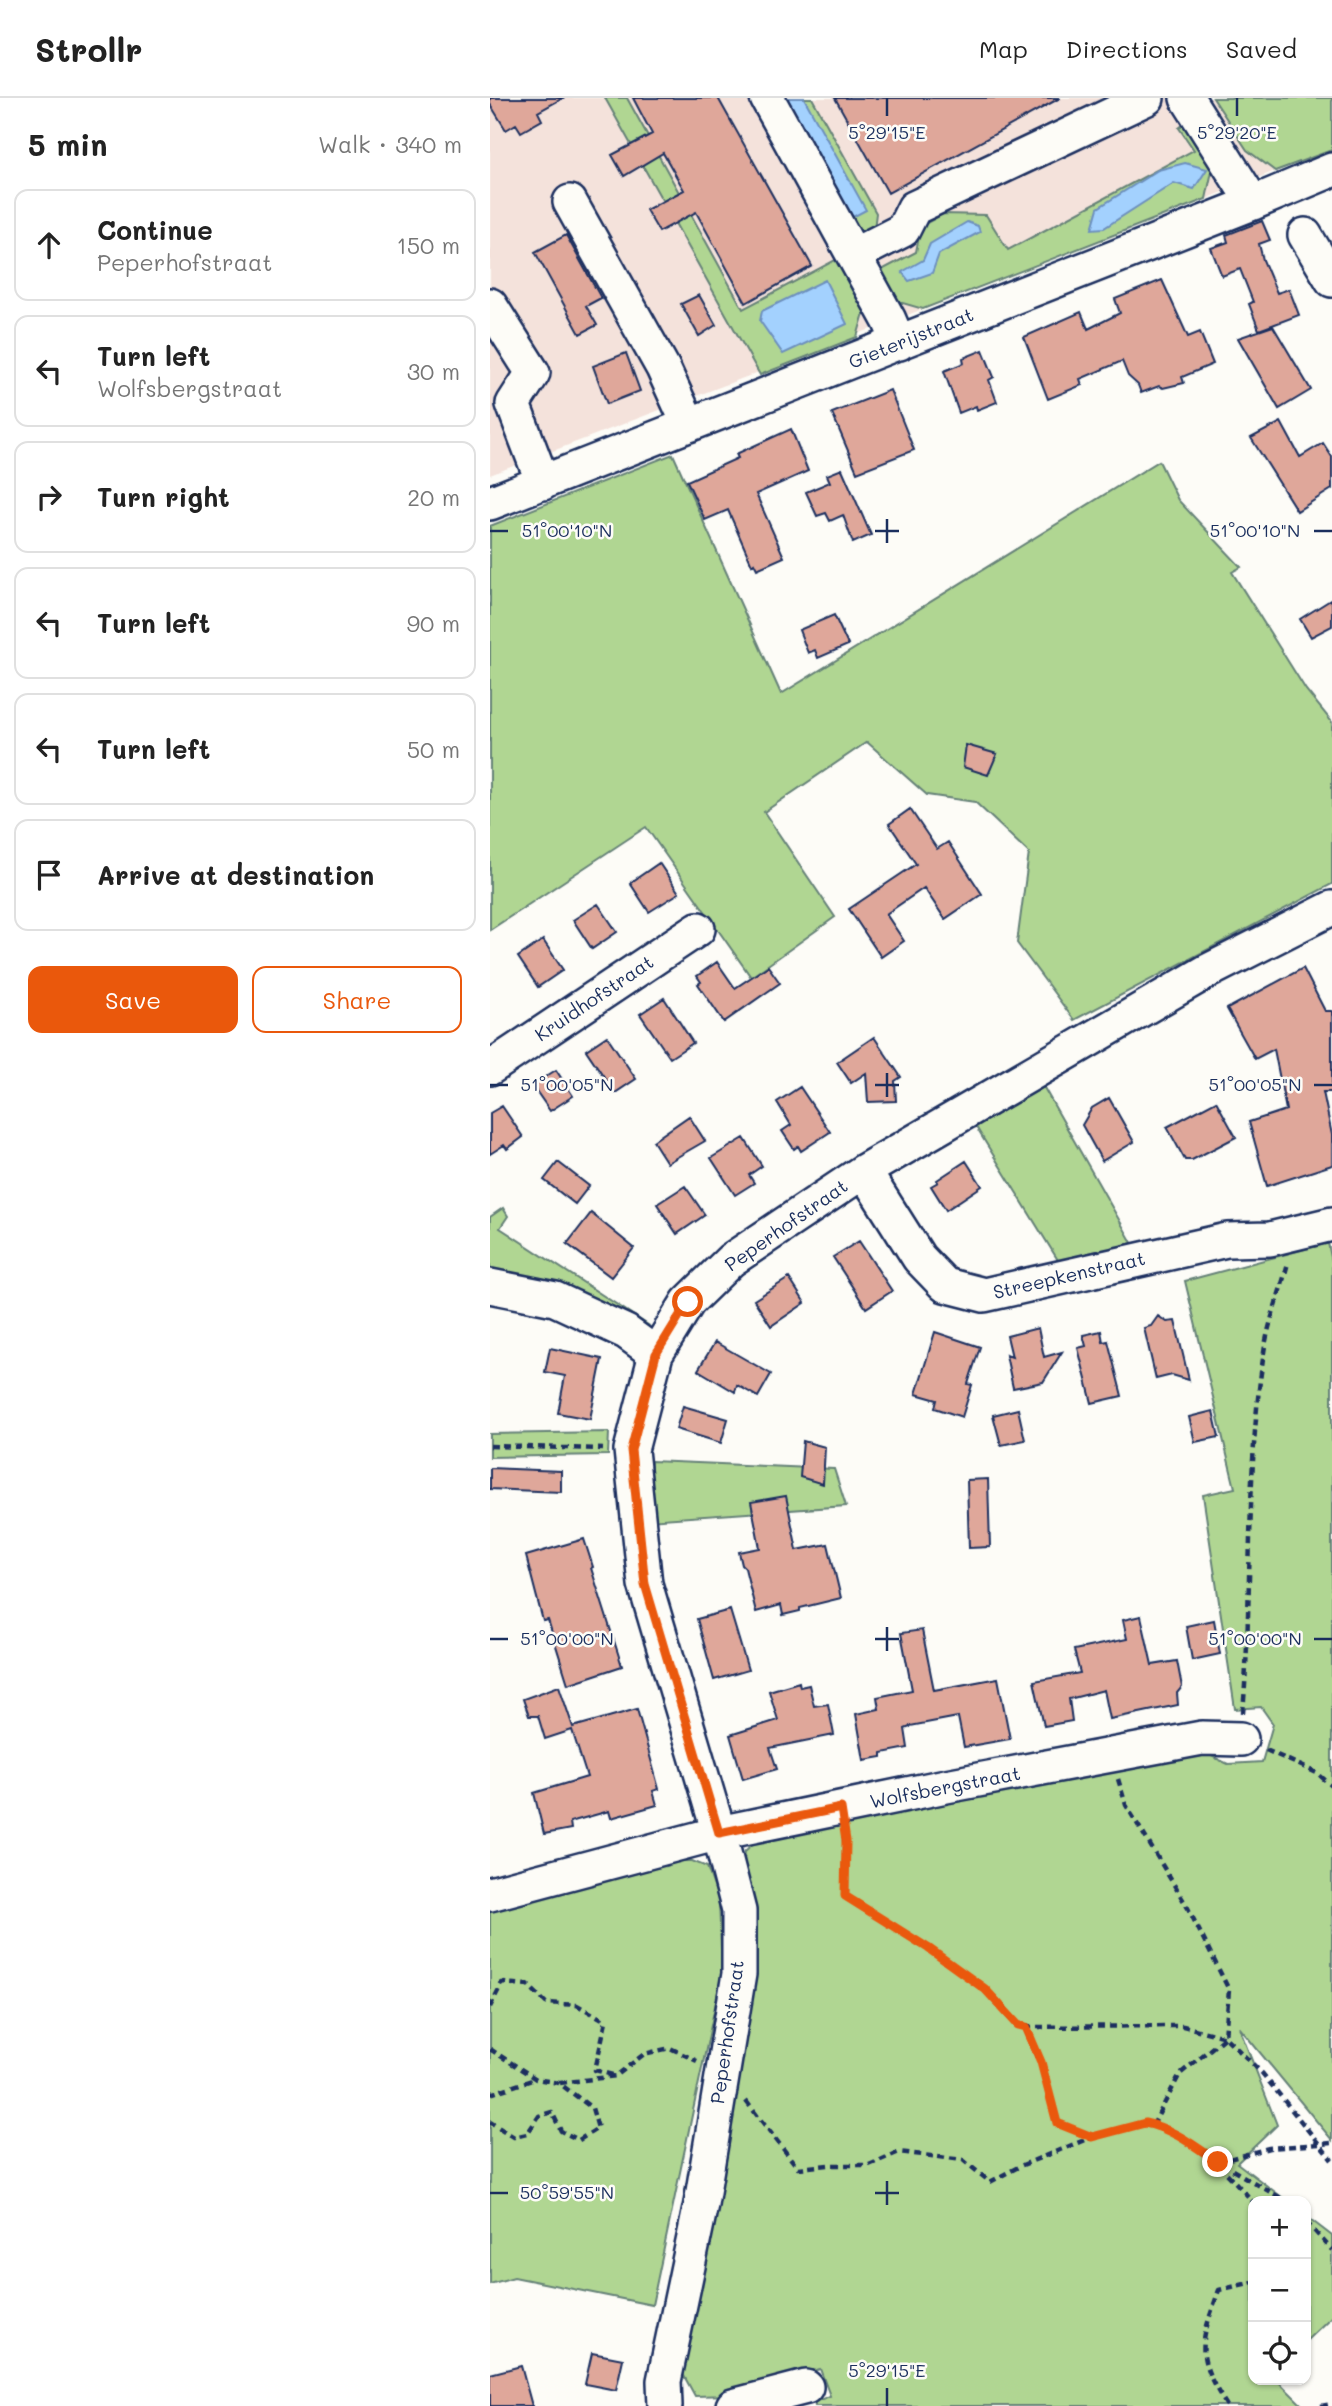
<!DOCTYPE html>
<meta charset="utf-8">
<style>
:root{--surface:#fff;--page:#f6f6f6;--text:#222;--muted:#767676;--line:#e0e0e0;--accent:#ea580c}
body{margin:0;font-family:Mali,sans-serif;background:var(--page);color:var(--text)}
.controls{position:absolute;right:21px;bottom:21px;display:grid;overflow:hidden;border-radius:14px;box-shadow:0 2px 5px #0004}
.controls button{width:63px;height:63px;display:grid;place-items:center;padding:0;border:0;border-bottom:2px solid var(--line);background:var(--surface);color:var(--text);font:35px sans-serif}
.stop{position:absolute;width:21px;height:21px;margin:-16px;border:5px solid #ea580c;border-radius:50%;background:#fff}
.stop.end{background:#ea580c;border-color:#fff;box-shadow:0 2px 7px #0008}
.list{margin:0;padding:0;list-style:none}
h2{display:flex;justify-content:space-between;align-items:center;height:91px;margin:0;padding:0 28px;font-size:30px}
h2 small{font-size:23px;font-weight:400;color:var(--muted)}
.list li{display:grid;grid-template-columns:46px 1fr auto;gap:21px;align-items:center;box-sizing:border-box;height:112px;margin:0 14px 14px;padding:0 14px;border:2px solid var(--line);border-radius:14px}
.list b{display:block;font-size:26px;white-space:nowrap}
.list p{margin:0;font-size:23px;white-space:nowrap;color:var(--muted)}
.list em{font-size:23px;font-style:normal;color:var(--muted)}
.actions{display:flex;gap:14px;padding:21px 28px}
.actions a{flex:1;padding:16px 0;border:2px solid var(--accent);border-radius:14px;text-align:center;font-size:24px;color:var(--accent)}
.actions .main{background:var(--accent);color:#fff}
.icon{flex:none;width:38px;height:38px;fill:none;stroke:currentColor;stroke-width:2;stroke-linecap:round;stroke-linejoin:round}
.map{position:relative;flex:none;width:842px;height:2308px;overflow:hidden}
header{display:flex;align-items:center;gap:42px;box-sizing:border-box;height:98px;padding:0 35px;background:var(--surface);border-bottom:2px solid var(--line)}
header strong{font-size:33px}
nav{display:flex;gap:38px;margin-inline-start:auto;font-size:24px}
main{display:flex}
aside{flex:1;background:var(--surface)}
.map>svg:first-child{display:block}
.built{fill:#f4e2db}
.green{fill:#b0d692;stroke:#668278;stroke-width:2}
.water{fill:#a3d1fe;stroke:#6d90be;stroke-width:2}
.building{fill:#dfa79a;stroke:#1b2f5e;stroke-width:2}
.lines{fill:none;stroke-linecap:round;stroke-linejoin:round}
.minor-casing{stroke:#1b2f5e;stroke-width:38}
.path{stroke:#1b2f5e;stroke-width:4.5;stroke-dasharray:7 5;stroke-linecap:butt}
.minor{stroke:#fdfcf7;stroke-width:33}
.route{stroke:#ea580c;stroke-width:9}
.ticks{fill:none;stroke:#1b2f5e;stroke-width:2.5}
.labels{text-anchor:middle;stroke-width:5;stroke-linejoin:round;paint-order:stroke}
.street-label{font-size:19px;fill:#1b2f5e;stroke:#fdfcf7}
.ticks-label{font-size:18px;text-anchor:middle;fill:#1b2f5e;stroke:#fdfcf7;stroke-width:5;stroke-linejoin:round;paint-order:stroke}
</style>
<header>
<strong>Strollr</strong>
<nav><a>Map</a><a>Directions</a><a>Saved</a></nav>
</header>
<main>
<aside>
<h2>5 min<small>Walk · 340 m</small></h2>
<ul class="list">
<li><svg class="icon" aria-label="ahead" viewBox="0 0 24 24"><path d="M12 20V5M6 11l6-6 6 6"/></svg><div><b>Continue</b><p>Peperhofstraat</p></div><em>150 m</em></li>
<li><svg class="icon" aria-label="left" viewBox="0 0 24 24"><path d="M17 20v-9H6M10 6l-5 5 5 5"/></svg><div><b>Turn left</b><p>Wolfsbergstraat</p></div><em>30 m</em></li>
<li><svg class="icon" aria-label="right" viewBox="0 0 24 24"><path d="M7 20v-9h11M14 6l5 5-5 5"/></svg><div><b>Turn right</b></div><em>20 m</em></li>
<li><svg class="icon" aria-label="left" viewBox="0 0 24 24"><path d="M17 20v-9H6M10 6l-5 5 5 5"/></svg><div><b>Turn left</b></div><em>90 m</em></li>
<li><svg class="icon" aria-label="left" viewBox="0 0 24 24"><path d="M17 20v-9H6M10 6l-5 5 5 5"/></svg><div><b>Turn left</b></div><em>50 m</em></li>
<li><svg class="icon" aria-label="arrive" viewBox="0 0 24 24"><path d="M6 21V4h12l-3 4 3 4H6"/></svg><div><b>Arrive at destination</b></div></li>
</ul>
<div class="actions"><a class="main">Save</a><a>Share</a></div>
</aside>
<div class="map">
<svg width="842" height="2308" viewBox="0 0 842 2308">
<rect width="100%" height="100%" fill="#fdfcf7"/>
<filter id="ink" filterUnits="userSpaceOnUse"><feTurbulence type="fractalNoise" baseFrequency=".0143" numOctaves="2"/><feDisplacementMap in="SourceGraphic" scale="14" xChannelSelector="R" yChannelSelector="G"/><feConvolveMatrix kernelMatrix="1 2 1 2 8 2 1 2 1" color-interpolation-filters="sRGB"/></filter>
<g filter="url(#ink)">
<path class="built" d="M0,0h723l34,52 28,21 -69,28 9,-42 -35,-29 15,21 -188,101 -86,-24 -5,26 -24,48 31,9 -433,166z"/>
<path class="green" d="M115,0h22l116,211 96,-51 27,48 -9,31 -97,38z
M292,0h30l64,115 -2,16 -16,9z
M723,0h119v52l-57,21 -28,-21z
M697,24l28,35 -9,42 -283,110 -31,-9 -14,-28 38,-20 5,-26 22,-12 43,1 22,35 186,-100 -15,-22z
M183,356l108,240 378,-233 19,39 63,67 -9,5 74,118 26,32v162l-258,136 -57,-77 12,-90 -54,-51 -48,-7 -60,-53 -103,70 71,105 -84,60 -105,-150 -156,103v-404z
M553,988l91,160 -73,19 -85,-138z
M13,1110l5,8 -8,12 148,97 -9,2 -149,-56v-54z
M838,1145l4,19v878l-93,-113 38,98 -40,38 50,38h-34v179h24l26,26h-488l-1,-4 16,-6 -10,-27 -91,26 -34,1 -12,-22 32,-190 30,-333 15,-14 445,-84 23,11 34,-2 11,-38 -12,-17 -26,2 -32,-214 32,-7 -50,-207z
M119,1334l-1,23 -118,2v-23z
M161,1363l183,8 12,37 -198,14z
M182,1763h20l15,6 12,34 3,72 -70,332 -138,-28 -24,7v-375z
M816,2118l26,20v80l-26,25z"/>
<path class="water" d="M295,0h19l62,112 -15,8z
M695,65l22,6 -13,20 -20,-6 -70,45 -12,1 6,-21 60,-38z
M477,124l11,4 2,6 -41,22 -7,19 -23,8 -7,-9 21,-12 7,-16z
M335,182l22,44 -64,30 -23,-33 2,-10z"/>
<path class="building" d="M0,0h73l-25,14 4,8 -21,12 -5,-8 -10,6 -16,-26z
M143,0h85l94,168 -66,37 -50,-91 -37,20 -13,-22 38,-20 -21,-37 -39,23 -12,-21 40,-21z
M345,0h225l-172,95z
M772,123l8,19 -11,4 4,16 14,33 12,-4 10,26 -40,15 -10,-26 4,-2 -13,-33 -18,7 -11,-28 17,-6 -2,-7z
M76,137l35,63 -15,8 11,19 -17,9 -45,-82z
M672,182l26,57 12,-5 13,32 -31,13 2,6 -21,5 -4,-2 -18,7 -3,-8 -10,-9 -6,-15 -42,18 2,6 -34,14 -24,-62 57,-25 7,17 32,-16 -5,-14z
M209,197l17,30 -17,11 -18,-32z
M783,228l38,64 -32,19 -41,-71z
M493,252l11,27 -5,3 8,22 -20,8 -1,-4 -17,7 -15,-42 20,-8 -1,-5z
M136,255l14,38 -33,13 -14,-38z
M400,292l24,60 -57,22 -25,-59z
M791,324l19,35 23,-14 9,14v32l-35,22 -46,-73z
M301,331l17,42 -52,23 28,63 -27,12 -3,-6 -2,2 -24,-55 -23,10 -18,-39 51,-23 -2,-4z
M352,371l29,66 -18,8 -10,-28 -13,6 -4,-8 -9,3 -11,-24 24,-10 -3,-7z
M842,501v27l-21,11 -11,-18z
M344,517l14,30 -30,13 -3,-8 -7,3 -9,-23z
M476,647l31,9 -9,21 -25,-8z
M420,711l27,40 11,-7 34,52 -37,25 -21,-31 -38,26 18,27 -23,16 -32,-48 67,-45 -27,-40z
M169,765l20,30 -30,19 -19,-29z
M108,806l19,28 -25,17 -19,-29z
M53,842l20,30 -25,17 -20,-30z
M227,864l18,26 33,-22 12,17 -56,39 -26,-38 3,-2 -4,-6z
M813,870l22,43h7v81h-9l9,43v30l-65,21 -18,-64 37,-12 -12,-61 -19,10 -28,-50z
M174,900l29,45 -23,15 -30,-44z
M117,938l29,43 -21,14 -29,-43z
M384,939l27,40 -6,4 1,20 -28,1 -2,-29 -15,10 -14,-21z
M66,972l17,26 -23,15 -18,-26z
M310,989l30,45 -29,19 -3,-5 -4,3 -12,-18 9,-6 -14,-23z
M619,1000l25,44 -32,19 -20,-36 10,-17z
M726,1003l20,36 -44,23h-7l-18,-33z
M12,1008l21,31 -16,12 -3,-4 -14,9v-41z
M199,1018l16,25 -38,22 -14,-22z
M254,1040l18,28 -13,9 5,8 -19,12 -24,-37z
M476,1063l16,25 -36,24 -15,-24 7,-4 -1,-2z
M68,1064l31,24 -14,18 -31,-24z
M195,1088l20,29 -28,19 -20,-30z
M101,1115l43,35 -23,29 -44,-33z
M369,1143l33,50 -26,17 -33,-51z
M299,1180l16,25 -34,23 -17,-26z
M668,1218l9,6 8,-1 14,59 -17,-5 -16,4 -12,-51 7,-2z
M548,1230l6,29 18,-5 -19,30 -30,6 -7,-33 6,2 -5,-21z
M611,1233l2,11 5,-1 14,55 -30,7 -14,-55 8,-2 -3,-11z
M445,1234l45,15 -12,37 4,1 -10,32 -27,-9 2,-8 -21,-6z
M225,1244l56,32 -13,23 -21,-12 -2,7 -37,-22z
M60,1250l52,11 -12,60 -32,-6 7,-37 -20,-4z
M193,1308l45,13 -7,24 -45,-14z
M528,1311l7,31 -24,5 -8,-30z
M723,1313l6,26 -24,5 -6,-25z
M313,1343l22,6 -2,37 -23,-7z
M0,1370l71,3v21l-71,-3z
M498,1381l2,68 -21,1 -2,-68z
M296,1398l11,54 31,-6 13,54 -41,10v3l-17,4 -2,-10 -25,7 -11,-44 -3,-3 -3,-13 21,-4 -9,-46z
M94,1441l9,28 -2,1 31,98 -54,18 -20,-64 -5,1 -17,-65z
M240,1512l18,60 -34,10 -17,-61z
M651,1518l11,49 25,-4 5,26 -5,6 1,12 -68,14 -6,-29 -35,9 3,22 -28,5 -10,-45 46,-8 -6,-23 53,-11 -4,-19z
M724,1522l6,34 -28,6 -6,-34z
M432,1532l12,60 64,-12 12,61 -46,8 -6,-30 -48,9v1l-5,2 3,19 -26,5v4l-18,3 -8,-46 23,-5 -2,-12 35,-7 -11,-57z
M309,1584l1,5 9,-2 5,21 14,-2 6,31 -64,13 7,21 -34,10 -13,-44 48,-15 -9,-29z
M69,1588l14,41 64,-18 22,80 -6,2 4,14 -46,13 -2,-7 -39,11 1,7 -27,5 -10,-41 53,-16 -15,-47 -27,9 -7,-23h-9l-6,-17z
M102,2255l31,6 -7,31 -31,-6z
M31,2268l11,40h-42v-32z"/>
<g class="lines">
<g class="minor-casing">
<path id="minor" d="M277,0l122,222 10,23
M697,0l66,105
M80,104l93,166 26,57
M815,137l27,45
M364,157l49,-25 11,-22 233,-110
M0,207l43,68 -20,31 30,79
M0,405l763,-300 79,-33
M0,970l208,-139
M374,1073l55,87 26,27 39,10 243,-55 43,-1 62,-15
M0,1188l65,13 71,33 30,22
M0,1796l229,-61 227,-47 256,-48 39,1
M175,2308l-1,-25 37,-177 38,-230v-63l-20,-78 -74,-249 -14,-134 25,-96 32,-52 43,-42 133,-89 342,-199 126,-64
M243,2308l73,-19"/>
</g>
<path class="path" d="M0,1348l113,3
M753,1615c10,-123 2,-246 22,-367 5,-28 16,-56 23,-83
M776,1652l51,23 15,13
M628,1681l8,26 62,103 41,82 -4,47 -45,37 -27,51
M355,1738v60l83,52 57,41 33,36 7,2 16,35 16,61 35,14 53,-14c46,9 79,46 108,79
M0,1909l12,-24 26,2 18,18 31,2 29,16 -11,49 21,6
M535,1929l158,-1 42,11 37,36 70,87
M0,1951l46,30 23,4 33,25 6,20 -19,12 -18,-9 -9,-19 -13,4 -12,18 -13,3 -24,-15
M70,1985l56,-7 28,-22 26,-6 27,13
M0,1996l45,-15
M256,2003l52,67 31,-3h40l30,-13 64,8 27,22 30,-16 72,-29
M728,2064l51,-14 63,-5
M732,2066l64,37
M816,2124l26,28
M737,2308c-33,-51 -27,-62 -8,-116l34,-8
M831,2308l11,-2"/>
<use href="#minor" class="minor"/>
</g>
</g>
<g class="lines" filter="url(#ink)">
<path class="route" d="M198,1204l-32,52 -25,96 14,134 74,249 122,-25 5,33 -1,55 83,52 57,41 33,36 8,2 15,35 16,61 35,14 53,-14c27,5 51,24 73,39"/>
</g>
<path class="ticks" d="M397,0v18M747,0v18M397,421v24M0,433h18M385,433h24M824,433h18M397,975v24M0,987h18M385,987h24M824,987h18M397,1529v24M0,1541h18M385,1541h24M824,1541h18M397,2083v24M0,2095h18M385,2095h24M397,2290v18"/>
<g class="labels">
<g class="street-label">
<text transform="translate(421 240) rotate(-22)" y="7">Gieterijstraat</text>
<text transform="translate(104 900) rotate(-34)" y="7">Kruidhofstraat</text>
<text transform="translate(296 1127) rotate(-35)" y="7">Peperhofstraat</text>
<text transform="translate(579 1177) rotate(-13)" y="7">Streepkenstraat</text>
<text transform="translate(455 1689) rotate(-11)" y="7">Wolfsbergstraat</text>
<text transform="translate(237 1934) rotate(-82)" y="7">Peperhofstraat</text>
</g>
</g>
<g class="ticks-label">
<text x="397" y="41">5°29'15"E</text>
<text x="747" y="41">5°29'20"E</text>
<text x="77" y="439">51°00'10"N</text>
<text x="765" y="439">51°00'10"N</text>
<text x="77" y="993">51°00'05"N</text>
<text x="765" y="993">51°00'05"N</text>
<text x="77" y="1547">51°00'00"N</text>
<text x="765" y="1547">51°00'00"N</text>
<text x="77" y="2101">50°59'55"N</text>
<text x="397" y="2279">5°29'15"E</text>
</g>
</svg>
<div class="controls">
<button>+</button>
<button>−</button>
<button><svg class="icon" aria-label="locate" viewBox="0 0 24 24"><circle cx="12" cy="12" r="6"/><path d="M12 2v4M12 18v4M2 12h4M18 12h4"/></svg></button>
</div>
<div class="stop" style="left:198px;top:1204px"></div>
<div class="stop end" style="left:728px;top:2064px"></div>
</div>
</main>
